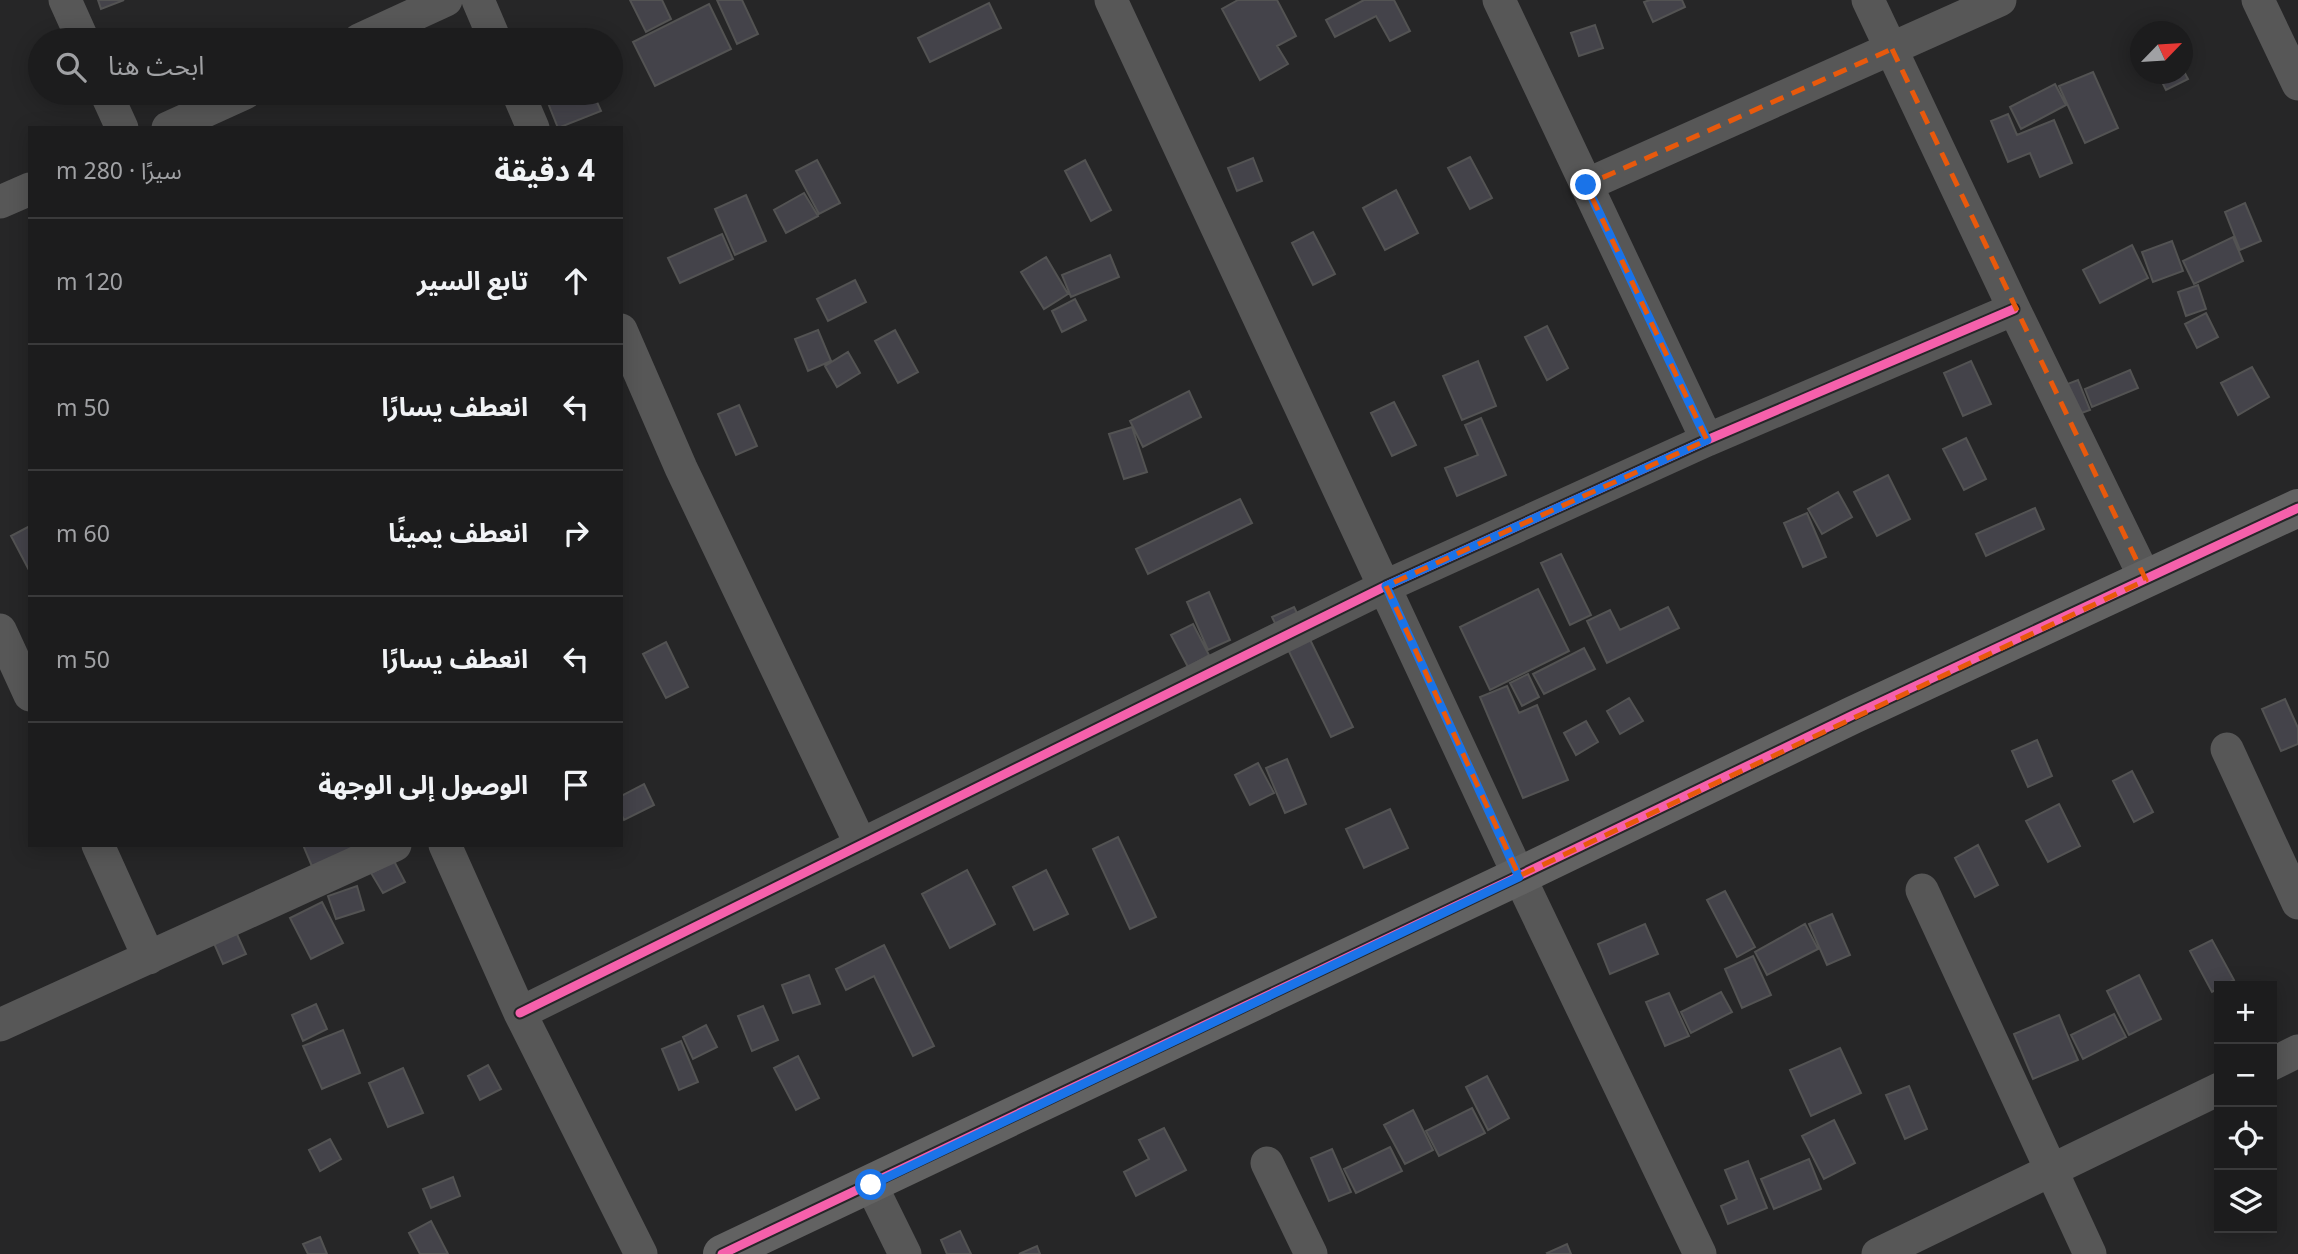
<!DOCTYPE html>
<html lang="ar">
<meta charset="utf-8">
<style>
:root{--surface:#1c1c1d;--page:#252526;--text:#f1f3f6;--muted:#a0a1a4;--line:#3a3a3b}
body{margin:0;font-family:"Noto Sans","Noto Sans Arabic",sans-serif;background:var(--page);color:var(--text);direction:rtl}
.controls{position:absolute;right:21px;bottom:21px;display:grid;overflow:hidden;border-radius:0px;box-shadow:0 4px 18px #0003}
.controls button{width:63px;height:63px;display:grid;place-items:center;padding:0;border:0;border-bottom:2px solid var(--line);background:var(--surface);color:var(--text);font:35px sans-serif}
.compass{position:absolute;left:2130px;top:21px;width:63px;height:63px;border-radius:50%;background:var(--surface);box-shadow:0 4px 18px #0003;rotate:65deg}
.stop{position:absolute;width:21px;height:21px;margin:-16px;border:5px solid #1a73e8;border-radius:50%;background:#fff}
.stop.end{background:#1a73e8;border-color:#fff;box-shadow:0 2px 7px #0008}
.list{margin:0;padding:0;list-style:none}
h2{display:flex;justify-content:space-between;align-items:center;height:91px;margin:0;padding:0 28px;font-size:30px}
h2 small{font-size:23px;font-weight:400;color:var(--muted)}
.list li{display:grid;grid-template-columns:46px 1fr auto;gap:21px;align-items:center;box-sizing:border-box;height:126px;padding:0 28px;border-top:2px solid var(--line)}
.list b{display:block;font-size:26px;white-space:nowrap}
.list em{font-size:23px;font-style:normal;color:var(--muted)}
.icon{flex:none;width:38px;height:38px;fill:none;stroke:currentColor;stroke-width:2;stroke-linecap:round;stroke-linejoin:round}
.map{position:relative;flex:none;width:2298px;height:1254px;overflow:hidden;direction:ltr}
.search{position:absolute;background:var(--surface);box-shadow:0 4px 18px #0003;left:28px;top:28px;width:595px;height:77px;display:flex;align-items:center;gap:18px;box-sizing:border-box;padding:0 24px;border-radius:38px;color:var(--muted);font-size:26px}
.panel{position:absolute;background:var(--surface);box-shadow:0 4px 18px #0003;left:28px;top:126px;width:595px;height:721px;border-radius:0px;direction:rtl}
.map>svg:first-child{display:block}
.building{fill:#44434a;stroke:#535353;stroke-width:2}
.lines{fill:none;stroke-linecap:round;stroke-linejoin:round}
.street{stroke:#575757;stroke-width:33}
.secondary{stroke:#626262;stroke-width:38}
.cycleway-casing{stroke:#252628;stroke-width:13}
.cycleway{stroke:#f560ab;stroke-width:9}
.route{stroke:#1a73e8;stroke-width:9}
.marked{fill:none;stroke:#e8590c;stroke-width:5;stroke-dasharray:14 9;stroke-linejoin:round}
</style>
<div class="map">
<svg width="2298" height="1254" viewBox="0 0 2298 1254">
<rect width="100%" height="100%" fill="#262627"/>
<path class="building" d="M98,0h26l-23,9z
M630,0h32l9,19 -25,13z
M717,0h25l16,34 -21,10z
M1238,0h39l19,36 -19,10 11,18 -28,16 -38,-71z
M1364,0h30l16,31 -20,10 -14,-25 -41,21 -9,-17z
M1650,0h32l3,7 -32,15 -9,-20z
M989,3l12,25 -71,34 -12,-24z
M709,4l22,45 -76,37 -22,-44z
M1595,25l8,23 -24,8 -8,-23z
M2182,68l6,11 -22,11 -8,-16h24z
M2093,72l25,56 -33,15 -26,-57z
M2055,84l11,21 -45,24 -11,-22z
M544,93h49l8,18 -43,17z
M2008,114l9,21 37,-15 18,43 -32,14 -10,-24 -22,9 -17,-41z
M1470,157l22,41 -22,11 -22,-41z
M1253,158l9,23 -25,10 -9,-23z
M817,160l23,43 -21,11 -23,-43z
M1085,160l26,50 -20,11 -26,-50z
M1396,190l22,43 -33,17 -22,-42z
M804,193l14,23 -32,17 -12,-23z
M746,195l20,46 -31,14 -20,-46z
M2245,203l16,38 -21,9 -15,-38z
M1313,232l22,42 -22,11 -21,-42z
M722,234l11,25 -53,24 -12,-25z
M2233,237l10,24 -49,23 -11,-23z
M2172,241l11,30 -30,11 -11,-30z
M2132,245l16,33 -48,25 -17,-33z
M1110,255l9,22 -48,20 -9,-22z
M1046,257l22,37 -24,15 -23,-37z
M855,280l11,22 -38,19 -11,-22z
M2198,285l8,24 -20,7 -8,-24z
M1075,299l11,21 -24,12 -10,-21z
M2206,313l12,24 -21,11 -12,-24z
M1547,326l21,42 -21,12 -22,-43z
M818,330l13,31 -23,10 -13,-32z
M895,330l23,42 -20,11 -23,-42z
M848,352l12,21 -23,14 -12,-21z
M1478,361l18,45 -34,14 -19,-44z
M1971,361l20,43 -28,12 -19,-43z
M2252,367l17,30 -31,18 -17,-32z
M2130,370l8,18 -46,19 -7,-18z
M2078,380l12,30 -22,8 -11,-30z
M1189,391l12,26 -58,30 -13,-26z
M1394,402l22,43 -24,11 -21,-43z
M739,405l18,41 -21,9 -18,-41z
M1481,418l25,57 -49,21 -12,-28 33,-13 -13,-30z
M1132,427l15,45 -23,7 -15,-45z
M1966,438l20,41 -22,11 -21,-41z
M1888,475l22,44 -33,17 -23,-44z
M1838,492l14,25 -30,17 -14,-25z
M1240,499l12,24 -104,51 -12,-25z
M2035,508l9,21 -58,27 -10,-22z
M1807,513l19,44 -23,10 -19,-44z
M30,526v46l-19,-36z
M1561,554l30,61 -21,10 -29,-62z
M1538,589l31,62 -79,39 -30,-63z
M1209,592l21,48 -22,10 -21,-48z
M1294,607l59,120 -22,10 -59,-120z
M1668,607l11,21 -72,35 -20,-42 23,-11 10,20z
M1193,624l16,31 -21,12 -17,-32z
M666,642l22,45 -22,11 -23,-44z
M1584,648l11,21 -51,25 -11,-20z
M1528,674l11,23 -17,9 -12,-23z
M1507,686l12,27 18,-8 31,75 -45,18 -43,-101z
M1629,698l14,23 -23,13 -13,-23z
M2285,699l13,29v16l-17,7 -19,-42z
M1586,721l12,21 -22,13 -12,-22z
M2037,740l15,36 -24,11 -16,-36z
M1287,759l19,45 -21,9 -19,-45z
M1258,763l16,30 -24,12 -15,-30z
M2132,771l21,41 -19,10 -21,-41z
M644,784l10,21 -30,15 -3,-6v-18z
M2059,804l21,42 -32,16 -22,-41z
M1390,809l18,39 -44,20 -18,-39z
M1118,837l38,80 -26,12 -37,-80z
M303,845h64l-48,38z
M1978,845l20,40 -23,12 -20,-39z
M394,861l11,21 -22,11 -12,-20z
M967,870l28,54 -45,24 -28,-54z
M1046,870l22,44 -34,16 -21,-43z
M357,886l7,24 -28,9 -8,-23z
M1725,891l30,56 -18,10 -30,-57z
M322,902l21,41 -32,16 -21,-41z
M1832,914l18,41 -23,10 -18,-41z
M1645,924l13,30 -48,20 -12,-30z
M1805,924l13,25 -51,26 -12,-23z
M236,932l10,22 -23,10 -10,-23z
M2212,940l22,40 -22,12 -22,-41z
M884,945l50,101 -21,10 -39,-80 -28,14 -10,-21z
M1753,956l18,39 -29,13 -17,-39z
M809,975l11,29 -27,9 -11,-28z
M2139,975l22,44 -32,16 -22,-44z
M1721,992l11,20 -41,21 -10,-21z
M1669,993l20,43 -24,10 -19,-44z
M316,1004l11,25 -24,12 -11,-26z
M763,1006l15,34 -26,11 -14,-35z
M2114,1014l12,23 -43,22 -12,-24z
M2059,1015l19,45 -45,19 -19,-45z
M706,1025l11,22 -24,12 -10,-22z
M343,1030l17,43 -38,16 -19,-43z
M681,1041l17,41 -19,8 -17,-41z
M1840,1048l21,45 -50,23 -21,-46z
M798,1056l21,42 -23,12 -22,-42z
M488,1065l13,24 -21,11 -12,-24z
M403,1068l20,45 -35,14 -19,-44z
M1487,1076l22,42 -21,12 -22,-43z
M1909,1086l18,43 -22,10 -19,-44z
M1472,1108l13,25 -46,23 -13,-25z
M1413,1110l20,40 -28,14 -21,-39z
M1834,1120l21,43 -31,16 -22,-43z
M1164,1128l22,42 -50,26 -12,-24 25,-13 -10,-19z
M330,1139l11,20 -21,12 -11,-21z
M1390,1147l12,24 -46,22 -12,-24z
M1332,1149l19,43 -22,9 -18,-43z
M1809,1159l12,30 -47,20 -13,-30z
M1748,1161l19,47 -39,16 -7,-18 16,-7 -12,-29z
M453,1177l7,19 -29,12 -8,-19z
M431,1221l17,33h-28l-11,-21z
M960,1231l11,23h-24l-6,-14z
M320,1237l7,17h-19l-5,-10z
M1567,1244l4,10h-23l-1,-1z
M1037,1246l3,8h-21z"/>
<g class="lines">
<path class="street" d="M65,0l18,40
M478,0l17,40
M1111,0l408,876 181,378
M1499,0l208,440
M1868,0l146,309 132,271
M2258,0l40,84
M359,40l87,-40
M106,93l16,35
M518,93l15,35
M168,128l77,-35
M1586,185l414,-185
M0,202l30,-13
M621,330l60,138 180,377
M0,630l30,65
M2227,749l71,154
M98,845l51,113
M445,845l75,168 121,241
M1922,890l168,364
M520,1013l866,-427 321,-146 307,-131
M0,1025l395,-180
M2272,1064l26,-13
M1267,1163l44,91
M871,1185l34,69
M1878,1254l341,-165"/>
<path class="secondary" d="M722,1254l797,-378 334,-161 445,-207"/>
<g class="cycleway-casing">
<path id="cycleway" d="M520,1013l866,-427 321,-146 307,-131
M722,1254l797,-378 334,-161 445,-207"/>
</g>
<use href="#cycleway" class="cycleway"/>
</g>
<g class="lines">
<path class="route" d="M871,1185l648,-308 -133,-291 321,-146 -121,-255"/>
</g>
<path class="marked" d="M1892,49l254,531 -627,296 -133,-290 321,-146 -121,-255z"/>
</svg>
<div class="controls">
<button>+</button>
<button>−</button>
<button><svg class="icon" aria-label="locate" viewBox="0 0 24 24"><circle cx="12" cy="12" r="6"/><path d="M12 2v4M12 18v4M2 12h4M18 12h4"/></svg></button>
<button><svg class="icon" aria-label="layers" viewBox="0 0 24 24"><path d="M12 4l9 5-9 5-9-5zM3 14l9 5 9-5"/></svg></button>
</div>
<svg class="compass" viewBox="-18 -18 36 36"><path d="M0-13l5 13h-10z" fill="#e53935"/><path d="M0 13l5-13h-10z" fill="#a0a1a4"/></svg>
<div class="stop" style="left:871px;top:1185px"></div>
<div class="stop end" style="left:1586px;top:185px"></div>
<div class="search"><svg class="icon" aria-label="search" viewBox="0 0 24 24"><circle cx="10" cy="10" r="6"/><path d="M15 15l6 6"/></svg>ابحث هنا</div>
<section class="panel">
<h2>4 دقيقة<small>سيرًا · 280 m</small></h2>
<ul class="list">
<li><svg class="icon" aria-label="ahead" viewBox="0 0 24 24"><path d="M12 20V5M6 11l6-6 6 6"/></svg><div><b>تابع السير</b></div><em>120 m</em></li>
<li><svg class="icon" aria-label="left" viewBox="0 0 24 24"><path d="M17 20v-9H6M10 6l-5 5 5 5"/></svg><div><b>انعطف يسارًا</b></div><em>50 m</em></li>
<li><svg class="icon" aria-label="right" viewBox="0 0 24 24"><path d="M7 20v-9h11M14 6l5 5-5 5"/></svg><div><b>انعطف يمينًا</b></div><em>60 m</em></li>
<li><svg class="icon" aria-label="left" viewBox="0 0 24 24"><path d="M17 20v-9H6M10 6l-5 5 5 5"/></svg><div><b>انعطف يسارًا</b></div><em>50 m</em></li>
<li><svg class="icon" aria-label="arrive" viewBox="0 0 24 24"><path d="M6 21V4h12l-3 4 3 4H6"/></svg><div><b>الوصول إلى الوجهة</b></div></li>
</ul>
</section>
</div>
